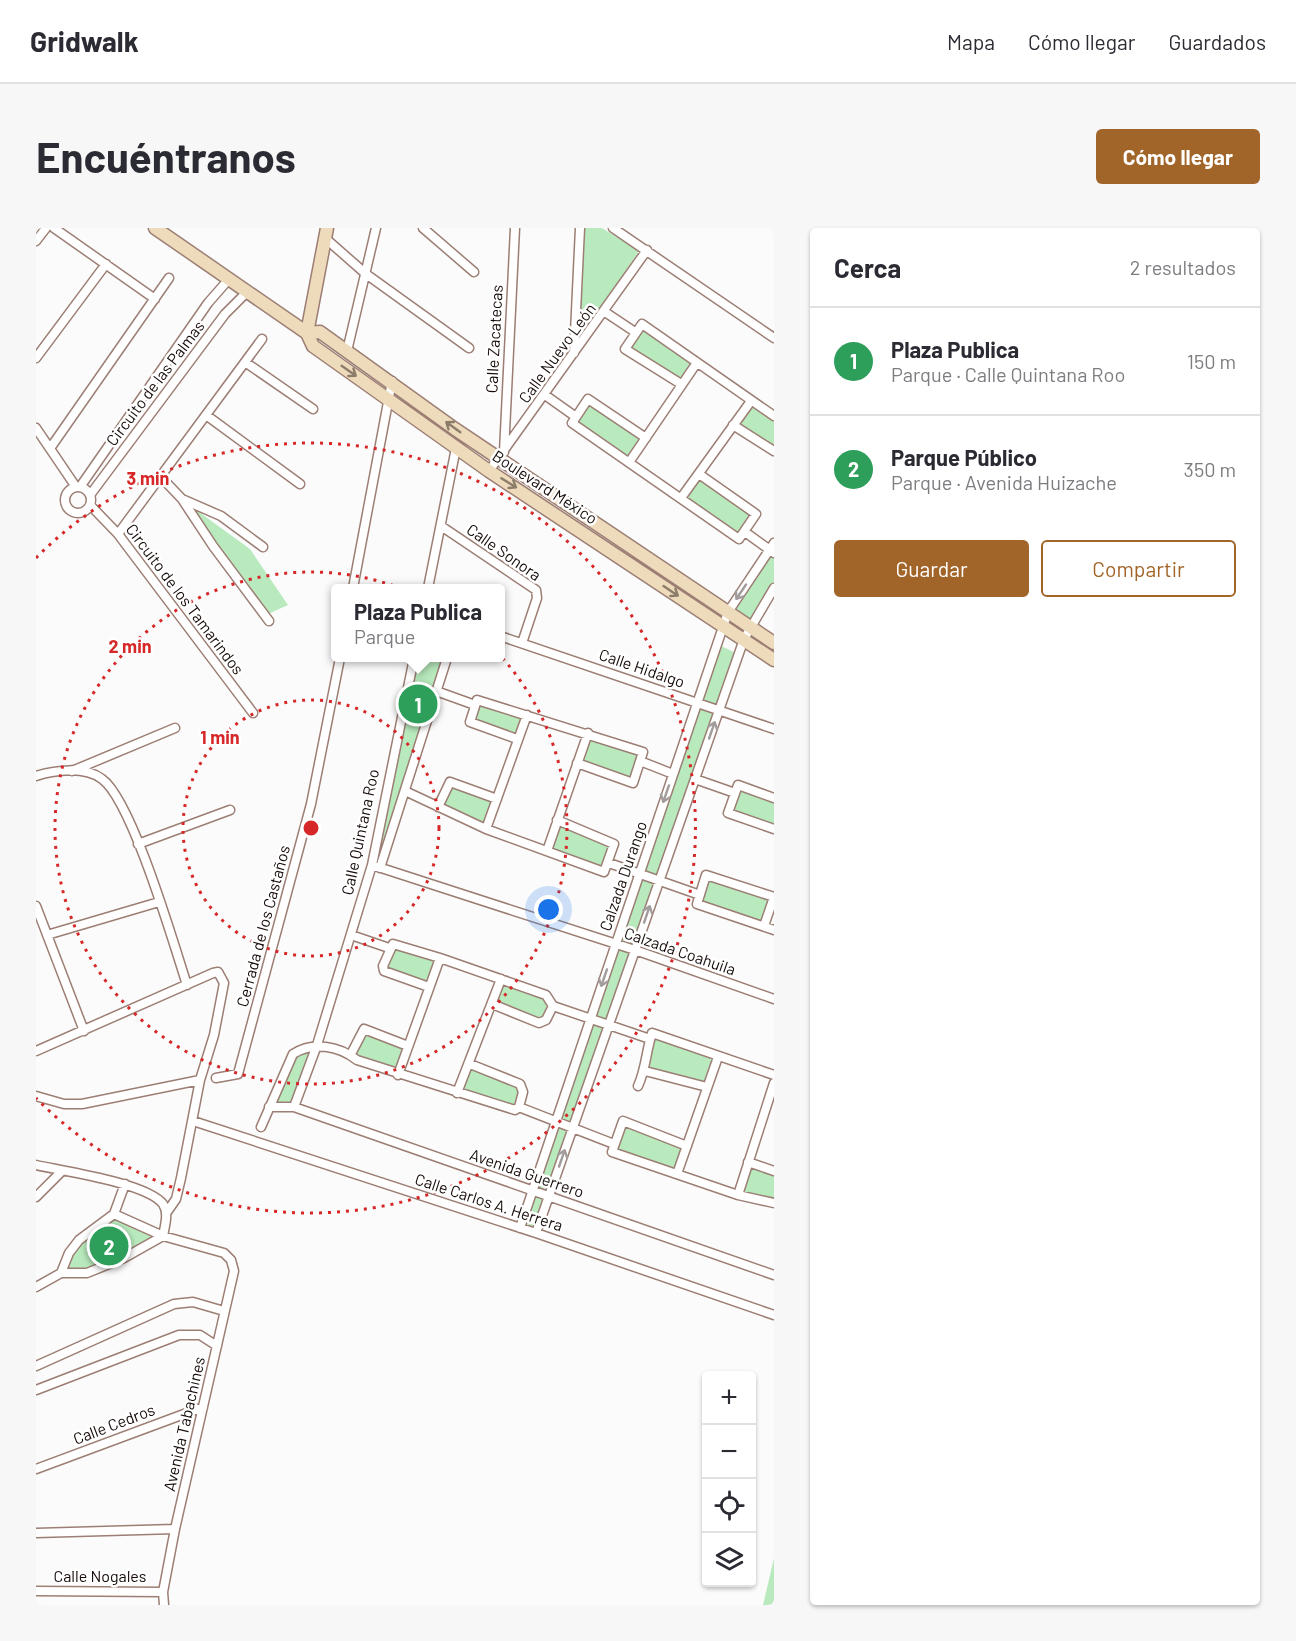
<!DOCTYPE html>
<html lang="es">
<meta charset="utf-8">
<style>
:root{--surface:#fff;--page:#f7f7f7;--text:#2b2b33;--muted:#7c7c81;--line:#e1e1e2;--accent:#a26529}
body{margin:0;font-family:Barlow,sans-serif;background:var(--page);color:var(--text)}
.controls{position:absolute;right:18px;bottom:18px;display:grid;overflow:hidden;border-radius:6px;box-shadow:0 2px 4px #0004}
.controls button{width:54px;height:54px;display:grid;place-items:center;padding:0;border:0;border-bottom:2px solid var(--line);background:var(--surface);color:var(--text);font:30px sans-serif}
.you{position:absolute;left:513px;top:682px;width:21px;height:21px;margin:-15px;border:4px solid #fff;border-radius:50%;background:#1a73e8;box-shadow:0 0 0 9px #1a73e833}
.badge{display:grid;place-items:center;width:39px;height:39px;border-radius:50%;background:var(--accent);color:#fff;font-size:20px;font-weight:700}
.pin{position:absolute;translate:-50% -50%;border:3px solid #fff;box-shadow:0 2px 6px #0006}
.popup{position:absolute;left:295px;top:356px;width:174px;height:78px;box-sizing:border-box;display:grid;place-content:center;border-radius:6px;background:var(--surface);filter:drop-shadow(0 2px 4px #0005);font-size:20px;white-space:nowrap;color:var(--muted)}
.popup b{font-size:22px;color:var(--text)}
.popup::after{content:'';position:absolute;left:50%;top:100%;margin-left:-12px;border:12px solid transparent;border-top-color:var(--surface)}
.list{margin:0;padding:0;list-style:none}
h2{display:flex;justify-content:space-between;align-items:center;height:78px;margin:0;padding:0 24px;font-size:26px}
h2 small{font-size:20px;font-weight:400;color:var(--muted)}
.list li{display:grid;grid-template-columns:39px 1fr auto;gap:18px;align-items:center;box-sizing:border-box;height:108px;padding:0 24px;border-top:2px solid var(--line)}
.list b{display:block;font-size:22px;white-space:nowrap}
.list p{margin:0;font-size:20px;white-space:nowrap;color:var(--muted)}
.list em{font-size:20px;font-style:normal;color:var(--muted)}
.actions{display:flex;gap:12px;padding:18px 24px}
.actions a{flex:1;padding:14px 0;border:2px solid var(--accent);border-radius:6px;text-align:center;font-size:21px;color:var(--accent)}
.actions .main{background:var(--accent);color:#fff}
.icon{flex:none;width:33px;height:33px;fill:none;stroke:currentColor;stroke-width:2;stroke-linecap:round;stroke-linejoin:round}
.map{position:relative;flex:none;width:738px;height:1377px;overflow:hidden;border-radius:6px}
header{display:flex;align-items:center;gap:36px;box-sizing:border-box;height:84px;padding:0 30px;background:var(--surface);border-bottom:2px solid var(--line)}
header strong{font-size:28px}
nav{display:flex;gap:33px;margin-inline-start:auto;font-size:21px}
.intro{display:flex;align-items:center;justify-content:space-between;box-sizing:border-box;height:144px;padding:0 36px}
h1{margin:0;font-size:42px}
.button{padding:15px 27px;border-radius:6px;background:var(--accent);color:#fff;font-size:21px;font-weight:700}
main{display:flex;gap:36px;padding:0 36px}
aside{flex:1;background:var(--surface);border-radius:6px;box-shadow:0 2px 4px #0004}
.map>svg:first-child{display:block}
.green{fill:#b8eabd}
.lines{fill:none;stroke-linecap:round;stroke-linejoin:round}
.street-casing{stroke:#9c7e74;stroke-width:11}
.secondary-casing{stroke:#9c7e74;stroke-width:15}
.street{stroke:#fff;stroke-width:8}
.secondary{stroke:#eddbbb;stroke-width:12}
.oneway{stroke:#8c7d6a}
.oneway2{stroke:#a29d9c}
.ring{fill:none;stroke:#d62828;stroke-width:3;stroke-dasharray:3 6}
.labels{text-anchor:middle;stroke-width:5;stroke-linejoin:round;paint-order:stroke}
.street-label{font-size:16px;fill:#160b08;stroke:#fff}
.centre{fill:#d62828;stroke:#fff;stroke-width:3}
.ring-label{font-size:18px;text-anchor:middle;font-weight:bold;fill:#d62828;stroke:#fff;stroke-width:5;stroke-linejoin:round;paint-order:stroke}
</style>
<header>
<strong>Gridwalk</strong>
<nav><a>Mapa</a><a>Cómo llegar</a><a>Guardados</a></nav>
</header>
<div class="intro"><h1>Encuéntranos</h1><a class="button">Cómo llegar</a></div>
<main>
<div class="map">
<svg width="738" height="1377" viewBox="0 0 738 1377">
<rect width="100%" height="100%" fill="#fbfbfb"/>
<path class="green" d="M549,0h17l37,23 -60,90z
M607,98l51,38 -13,18 -54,-33z
M553,173l55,37 -15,21 -54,-36z
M715,178l23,14v29l-38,-24z
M664,248l52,39 -13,22 -56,-39z
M156,279l58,42 38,56 -20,9 -61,-81z
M738,318v40l-25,38 -18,-12z
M683,417l17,8 -201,576 -13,-3z
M380,430h28l-65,206 -5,-1z
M442,472l48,15 -9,24 -46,-18z
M552,507l54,18 -9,29 -54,-19z
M413,556l47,16 -11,28 -46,-21z
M703,559l35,12v29l-45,-15z
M522,594l54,23 -8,25 -56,-20z
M671,648l64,22 -9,26 -63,-20z
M360,719l39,14 -8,23 -40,-16z
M466,753l48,19 2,4 -9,18 -49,-19z
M328,805l40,15 -7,23 -45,-17z
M617,807l63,23 -10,28 -60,-15z
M279,819l-22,59h-22l23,-51z
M435,838l47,19 4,6 -7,18 -56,-17z
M587,896l61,23 -8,24 -63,-19z
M713,937l25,9v27l-34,-8z
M78,986l49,22 -72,36 -30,1 8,-20z
M738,1330v47h-11z"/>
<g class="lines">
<g class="street-casing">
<path id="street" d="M18,0l101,71
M387,0l51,44
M577,0l161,110
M289,10l41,36 103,74
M0,13l10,-13
M569,84l30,20
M311,123l29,-123
M538,125l6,-125
M0,130l70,-94
M209,134l68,47
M645,156l-56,-35 17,-25 132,92
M509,167l31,22
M170,187l94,69
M697,197l41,26
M0,200l40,59
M610,210l-58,-39 -16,24 167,116 17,-25 -57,-40
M15,219l118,-169
M468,224l11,-224
M594,233l66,-97
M453,243l158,-221
M124,248l22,23 31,47 56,75
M29 272a13 13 0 1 1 26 0a13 13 0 1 1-26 0Z
M44,259l128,-184 21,-24
M54,267l135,-181 23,-23
M645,270l70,-97
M146,271l39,17 42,31
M54,277l28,29 135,179
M405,298l95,64 1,8 -15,45
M709,304l29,21
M82,306l144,-195
M317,360l39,-207
M392,360l28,-140
M464,408l274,93
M400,463l39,14
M481,511l-47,-17 7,-22 166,52 -10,31 -56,-20
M604,533l33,13
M36,543l103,-43
M0,548c19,-6 49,-10 66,3 30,21 72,166 85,206
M659,551l40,14
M369,563l81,38 118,43 10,-28 -57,-24
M738,570l-36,-13 -10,28 46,16
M402,579l12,-25 47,17
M450,601l41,-114
M102,616l92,-34
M511,623l41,-118
M573,635l91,32
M336,637l263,85 139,49
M344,640l67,-210
M738,669l-68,-22 -9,29 77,26
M0,678l48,125
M728,698l10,-29
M11,707l112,-33
M315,707l38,13
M393,759l-45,-16 -1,-5 10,-22 47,14 106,37 7,11 -7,14 -7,3 -47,-19
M517,778l97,33
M0,823l177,-78 5,-1 6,11 -10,52 -14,45 -19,98 -5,21 -9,13
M315,826l13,-25 44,17
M434,836l50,20 3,8 -4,15
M609,843l62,16
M362,847l42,-117
M180,850l22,-4 73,-270 29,-146
M602,858c8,-17 8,-35 14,-53l122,42
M421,865l44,-114
M0,868l28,8h18l118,-24
M233,879h25l480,168
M258,879l23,-62 55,-180 42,-207
M157,893l343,112 238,82
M225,899l32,-73c20,-13 46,-8 64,6l158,50 4,-3 95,37
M651,918l-64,-25 -11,31 126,43 36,8
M712,934l26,9
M0,937c27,6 111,18 127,39 6,9 2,21 0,32l-49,-22
M641,946l41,-117
M702,967l36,-112
M0,969l26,-26
M484,1000l208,-616 46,-69
M500,1005l208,-594 30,-51
M25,1045l8,-20 10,-13 35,-26 11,-30
M0,1059l25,-14h26l37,-15 39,-22 61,17 7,7 3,11 -59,258 -12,63 1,13
M0,1138l138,-62 19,-2 31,9
M0,1162l143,-55h21l17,11
M0,1241l167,-62
M0,1305l139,-4
M0,1363l127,1"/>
</g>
<g class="secondary-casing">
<path id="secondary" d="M119,0l152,105 6,13 176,125 285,189
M271,105l13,-1 135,97 319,214
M271,105l20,-105"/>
</g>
<use href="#street" class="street"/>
<use href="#secondary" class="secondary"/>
</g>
<defs><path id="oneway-shaft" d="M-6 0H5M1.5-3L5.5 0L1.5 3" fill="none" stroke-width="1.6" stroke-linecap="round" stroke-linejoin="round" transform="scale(1.5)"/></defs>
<g class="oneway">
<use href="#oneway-shaft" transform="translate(313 143) rotate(35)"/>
<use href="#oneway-shaft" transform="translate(417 199) rotate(-144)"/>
<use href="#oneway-shaft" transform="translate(473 255) rotate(32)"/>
<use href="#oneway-shaft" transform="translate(635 363) rotate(34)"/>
</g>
<g class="oneway2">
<use href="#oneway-shaft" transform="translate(705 364) rotate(124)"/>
<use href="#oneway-shaft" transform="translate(676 502) rotate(-71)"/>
<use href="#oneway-shaft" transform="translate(630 566) rotate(109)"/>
<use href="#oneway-shaft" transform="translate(611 686) rotate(-71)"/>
<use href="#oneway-shaft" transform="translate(568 750) rotate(109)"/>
<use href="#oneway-shaft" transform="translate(526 930) rotate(-71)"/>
</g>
<g class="ring">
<circle cx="275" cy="600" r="128"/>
<circle cx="275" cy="600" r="256"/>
<path d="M0 330A385 385 0 1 1 0 870"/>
</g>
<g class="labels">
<g class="street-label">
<text transform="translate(458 111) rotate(-87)" y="6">Calle Zacatecas</text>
<text transform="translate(521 125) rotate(-54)" y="6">Calle Nuevo León</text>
<text transform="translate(119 155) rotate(-53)" y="6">Circuito de las Palmas</text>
<text transform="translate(509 259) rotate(33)" y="6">Boulevard México</text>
<text transform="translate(468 324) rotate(35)" y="6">Calle Sonora</text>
<text transform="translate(149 371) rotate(53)" y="6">Circuito de los Tamarindos</text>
<text transform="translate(606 440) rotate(19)" y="6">Calle Hidalgo</text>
<text transform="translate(324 604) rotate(-78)" y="6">Calle Quintana Roo</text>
<text transform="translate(587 648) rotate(-71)" y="6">Calzada Durango</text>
<text transform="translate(227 698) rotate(-75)" y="6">Cerrada de los Castaños</text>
<text transform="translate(644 723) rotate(19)" y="6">Calzada Coahuila</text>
<text transform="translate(491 945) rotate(19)" y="6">Avenida Guerrero</text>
<text transform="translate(453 974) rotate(18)" y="6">Calle Carlos A. Herrera</text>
<text transform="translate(78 1196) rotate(-21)" y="6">Calle Cedros</text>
<text transform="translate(148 1196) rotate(-77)" y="6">Avenida Tabachines</text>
<text x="64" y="1354">Calle Nogales</text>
</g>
</g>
<circle cx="275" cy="600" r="9" class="centre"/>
<g class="ring-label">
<text x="112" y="257">3 min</text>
<text x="94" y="425">2 min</text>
<text x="184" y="516">1 min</text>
</g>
</svg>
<div class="controls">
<button>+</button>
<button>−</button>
<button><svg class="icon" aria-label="locate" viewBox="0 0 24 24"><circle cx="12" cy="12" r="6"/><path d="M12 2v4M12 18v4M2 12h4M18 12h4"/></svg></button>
<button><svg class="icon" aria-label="layers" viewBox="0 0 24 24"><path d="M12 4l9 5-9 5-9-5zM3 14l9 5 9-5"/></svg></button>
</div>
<div class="you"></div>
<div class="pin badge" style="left:382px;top:476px;background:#2e9e5b">1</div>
<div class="popup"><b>Plaza Publica</b>Parque</div>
<div class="pin badge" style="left:73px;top:1018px;background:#2e9e5b">2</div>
</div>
<aside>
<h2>Cerca<small>2 resultados</small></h2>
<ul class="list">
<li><span class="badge" style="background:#2e9e5b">1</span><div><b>Plaza Publica</b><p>Parque · Calle Quintana Roo</p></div><em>150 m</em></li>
<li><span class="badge" style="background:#2e9e5b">2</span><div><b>Parque Público</b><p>Parque · Avenida Huizache</p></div><em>350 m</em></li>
</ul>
<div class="actions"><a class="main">Guardar</a><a>Compartir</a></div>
</aside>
</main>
